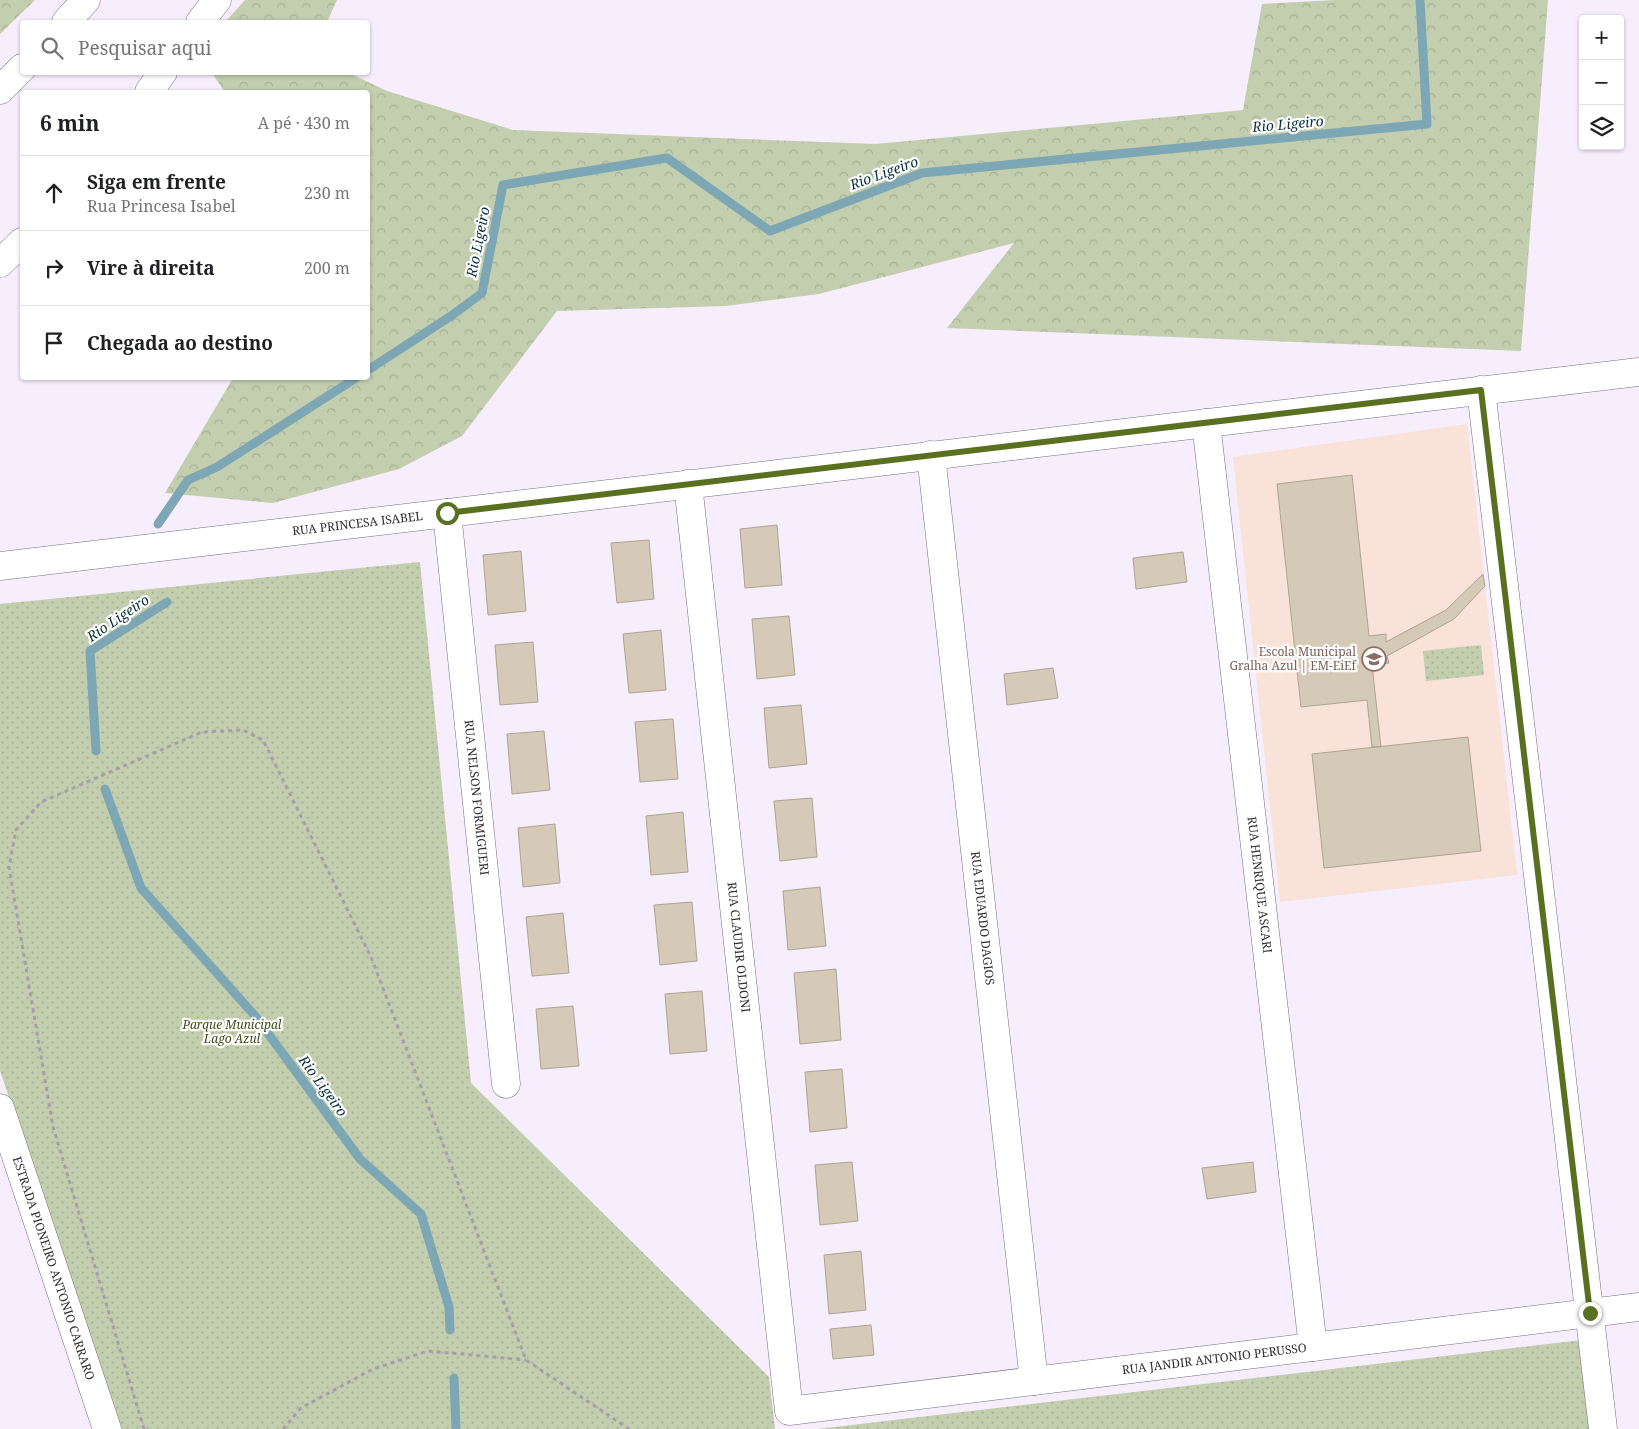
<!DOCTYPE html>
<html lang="pt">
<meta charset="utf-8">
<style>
:root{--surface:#fff;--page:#f2f2f2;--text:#202124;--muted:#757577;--line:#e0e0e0}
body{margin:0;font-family:"Noto Serif",serif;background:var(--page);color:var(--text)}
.controls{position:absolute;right:15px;top:15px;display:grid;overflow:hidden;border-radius:5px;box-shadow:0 1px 4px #0004}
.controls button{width:45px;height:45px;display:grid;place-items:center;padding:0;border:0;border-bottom:1px solid var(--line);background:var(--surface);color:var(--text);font:25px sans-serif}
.stop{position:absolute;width:15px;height:15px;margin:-11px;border:4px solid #597021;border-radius:50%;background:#fff}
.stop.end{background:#597021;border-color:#fff;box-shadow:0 1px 5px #0008}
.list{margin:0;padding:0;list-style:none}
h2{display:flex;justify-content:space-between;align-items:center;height:65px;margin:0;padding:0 20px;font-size:21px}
h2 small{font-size:16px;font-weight:400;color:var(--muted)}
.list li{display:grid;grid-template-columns:32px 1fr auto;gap:15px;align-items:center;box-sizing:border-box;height:75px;padding:0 20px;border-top:1px solid var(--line)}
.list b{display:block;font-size:19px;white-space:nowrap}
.list p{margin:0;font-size:16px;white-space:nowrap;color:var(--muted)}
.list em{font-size:16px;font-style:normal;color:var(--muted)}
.icon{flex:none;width:28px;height:28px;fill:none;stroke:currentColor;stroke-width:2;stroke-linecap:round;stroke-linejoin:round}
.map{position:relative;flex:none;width:1639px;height:1429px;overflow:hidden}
.search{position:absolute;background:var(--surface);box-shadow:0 1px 4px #0004;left:20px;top:20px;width:350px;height:55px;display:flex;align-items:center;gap:12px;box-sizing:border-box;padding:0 18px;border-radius:5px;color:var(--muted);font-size:19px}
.panel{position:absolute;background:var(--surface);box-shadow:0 1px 4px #0004;left:20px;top:90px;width:350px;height:290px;border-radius:5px}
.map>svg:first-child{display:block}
.education{fill:#f9e2d7}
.forest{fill:url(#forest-crowns)}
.park{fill:url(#park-dots)}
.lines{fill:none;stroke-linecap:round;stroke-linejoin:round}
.stream{stroke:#7da7b4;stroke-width:9}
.building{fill:#d5cab8;stroke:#aea492}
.minor-casing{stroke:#776f7f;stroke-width:29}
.primary-casing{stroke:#776f7f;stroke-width:29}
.path{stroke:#a69fab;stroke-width:3;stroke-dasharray:4 4;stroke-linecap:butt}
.minor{stroke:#fff;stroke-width:28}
.primary{stroke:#fff;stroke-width:28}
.route{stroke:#597021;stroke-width:6}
.labels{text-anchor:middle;stroke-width:4.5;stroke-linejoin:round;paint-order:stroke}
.street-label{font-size:12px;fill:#312d34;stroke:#fefefe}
.education-label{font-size:12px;fill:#785e54;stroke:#fefefe;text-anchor:end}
.park-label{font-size:12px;font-style:italic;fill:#3e4c16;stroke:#fefefe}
.water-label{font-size:14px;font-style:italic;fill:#08313c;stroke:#fefefe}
</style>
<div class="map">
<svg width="1639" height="1429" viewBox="0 0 1639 1429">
<defs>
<pattern id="forest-crowns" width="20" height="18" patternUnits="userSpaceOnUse" patternTransform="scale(1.25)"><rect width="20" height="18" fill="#c3ceae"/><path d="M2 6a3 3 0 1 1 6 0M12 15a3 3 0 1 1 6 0" fill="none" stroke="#a8b196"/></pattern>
<pattern id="park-dots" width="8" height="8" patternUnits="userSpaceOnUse" patternTransform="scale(1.25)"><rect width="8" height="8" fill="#c3ceae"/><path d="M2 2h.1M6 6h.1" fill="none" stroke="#a8b196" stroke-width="1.8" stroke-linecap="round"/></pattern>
</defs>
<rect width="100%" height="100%" fill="#f6edfd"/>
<path class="education" d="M1467,424l50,451 -237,27 -47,-445z"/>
<path class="forest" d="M0,0h35l-35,34z
M245,0h92l-10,22h-102z
M1336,0h212l-27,351 -574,-23 67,-85 -195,51 -93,12 -169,5 -95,125 -63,33 -126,34 -108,-10 68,-115h135v-286h-143l-13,-19h137l38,18 126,39 362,14 368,-34 19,-106z"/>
<path class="park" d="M420,562l51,521 298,294 6,52h-653l-122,-358v-467z
M1481,645l3,30 -58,6 -3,-30z
M1582,1340l10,89h-775z"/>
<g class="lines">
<path class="stream" d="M368,370l83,-54 31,-23 21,-108 164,-27 103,73 152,-58 505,-49 -7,-124
M158,524l30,-44 29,-13 139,-89
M96,751l-6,-100 77,-49
M105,789l36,99 115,129 104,142 61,55 28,93 1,23
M454,1378l2,51"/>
</g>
<path class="building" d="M1352,475l17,161 17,-2v8l60,-32 37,-36 2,12 -31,33 -67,37 2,7 -17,2 9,82h-9l-5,-47 -66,7 -24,-223z
M777,525l5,60 -37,3 -5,-59z
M649,540l5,59 -37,4 -6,-60z
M521,551l5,60 -38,4 -5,-60z
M1183,552l4,30 -51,7 -3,-31z
M789,616l6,59 -38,4 -5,-60z
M661,630l5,60 -37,3 -6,-59z
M533,642l5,60 -38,3 -5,-60z
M1053,668l5,30 -51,7 -3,-31z
M801,705l6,59 -38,4 -5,-60z
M673,719l5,60 -38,3 -5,-60z
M544,731l6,59 -38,4 -5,-60z
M1468,737l13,114 -157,17 -12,-114z
M812,798l5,59 -37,4 -6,-60z
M683,812l5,60 -37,3 -5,-59z
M555,824l5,59 -37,4 -5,-59z
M820,887l6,59 -38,4 -5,-59z
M692,902l5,59 -37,4 -6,-60z
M563,913l6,60 -37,3 -6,-59z
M836,969l5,71 -41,4 -6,-71z
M702,991l5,60 -37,3 -5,-60z
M573,1006l6,60 -38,3 -5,-60z
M842,1069l5,59 -37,4 -5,-60z
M852,1162l6,59 -38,4 -5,-60z
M1253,1162l3,30 -49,7 -5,-31z
M861,1251l5,59 -37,4 -5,-59z
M871,1325l3,30 -41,4 -3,-30z"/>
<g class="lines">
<g class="minor-casing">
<g id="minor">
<path d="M200,22l17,-22"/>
<path d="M149,92l14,-20"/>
<path d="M0,263l22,-21"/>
<path d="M1481,390l122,1039"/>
<path id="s1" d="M1206,423l107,924"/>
<path id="s2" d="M931,455l103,926"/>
<path id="s3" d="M688,484l101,927 850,-104"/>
<path id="s4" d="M447,513l59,571"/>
<path id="s5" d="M0,566l1639,-194"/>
<path id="s6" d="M0,1108l107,321"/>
</g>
</g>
<g class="primary-casing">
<path id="primary" d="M66,22l20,-22
M0,90l22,-22"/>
</g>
<path class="path" d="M144,1429l-91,-302 -44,-260 7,-37 25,-28 161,-70 41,-2 20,10 108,217 155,403 103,69
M283,1429l18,-21 72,-39 55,-18 98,9"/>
<use href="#minor" class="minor"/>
<use href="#primary" class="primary"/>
</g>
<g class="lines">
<path class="route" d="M447,513l1034,-123 109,923"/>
</g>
<defs>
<g id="school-ring" transform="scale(1.25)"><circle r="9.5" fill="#fefefe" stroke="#8d6e63" stroke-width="1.5"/><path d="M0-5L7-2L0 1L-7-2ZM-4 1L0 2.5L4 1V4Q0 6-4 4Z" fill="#8d6e63"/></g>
</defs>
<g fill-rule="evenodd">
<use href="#school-ring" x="1374" y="659"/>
</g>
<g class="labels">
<g class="street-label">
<text dy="4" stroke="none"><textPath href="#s5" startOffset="360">RUA PRINCESA ISABEL</textPath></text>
<text dy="4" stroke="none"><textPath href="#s4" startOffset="286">RUA NELSON FORMIGUERI</textPath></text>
<text dy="4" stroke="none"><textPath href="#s1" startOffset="465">RUA HENRIQUE ASCARI</textPath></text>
<text dy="4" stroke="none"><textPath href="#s2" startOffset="466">RUA EDUARDO DAGIOS</textPath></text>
<text dy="4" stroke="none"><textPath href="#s3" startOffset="466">RUA CLAUDIR OLDONI</textPath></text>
<text dy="4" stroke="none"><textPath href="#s6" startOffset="169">ESTRADA PIONEIRO ANTONIO CARRARO</textPath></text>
<text dy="4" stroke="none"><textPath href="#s3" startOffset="1361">RUA JANDIR ANTONIO PERUSSO</textPath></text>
</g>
<g class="education-label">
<text x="1356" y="656">Escola Municipal<tspan x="1356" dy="14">Gralha Azul | EM-EiEf</tspan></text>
</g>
<g class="park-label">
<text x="232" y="1029">Parque Municipal<tspan x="232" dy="14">Lago Azul</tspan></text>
</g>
<g class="water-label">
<text transform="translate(1288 124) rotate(-5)" y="5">Rio Ligeiro</text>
<text transform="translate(884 173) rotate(-20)" y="5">Rio Ligeiro</text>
<text transform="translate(478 242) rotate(-79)" y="5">Rio Ligeiro</text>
<text transform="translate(118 618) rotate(-34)" y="5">Rio Ligeiro</text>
<text transform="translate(323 1086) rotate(54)" y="5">Rio Ligeiro</text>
</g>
</g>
</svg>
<div class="controls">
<button>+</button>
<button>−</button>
<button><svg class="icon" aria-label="layers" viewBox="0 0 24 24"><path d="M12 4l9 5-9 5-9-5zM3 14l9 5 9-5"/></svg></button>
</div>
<div class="stop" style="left:447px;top:513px"></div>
<div class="stop end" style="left:1590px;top:1313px"></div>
<div class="search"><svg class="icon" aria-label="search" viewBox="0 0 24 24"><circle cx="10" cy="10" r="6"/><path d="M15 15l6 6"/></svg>Pesquisar aqui</div>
<section class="panel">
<h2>6 min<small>A pé · 430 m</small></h2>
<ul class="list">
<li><svg class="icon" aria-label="ahead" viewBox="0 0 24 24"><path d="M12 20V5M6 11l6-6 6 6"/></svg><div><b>Siga em frente</b><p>Rua Princesa Isabel</p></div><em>230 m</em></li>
<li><svg class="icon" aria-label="right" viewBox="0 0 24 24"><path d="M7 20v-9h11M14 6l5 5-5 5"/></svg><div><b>Vire à direita</b></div><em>200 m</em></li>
<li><svg class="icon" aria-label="arrive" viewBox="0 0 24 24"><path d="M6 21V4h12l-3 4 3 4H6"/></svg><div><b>Chegada ao destino</b></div></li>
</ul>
</section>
</div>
